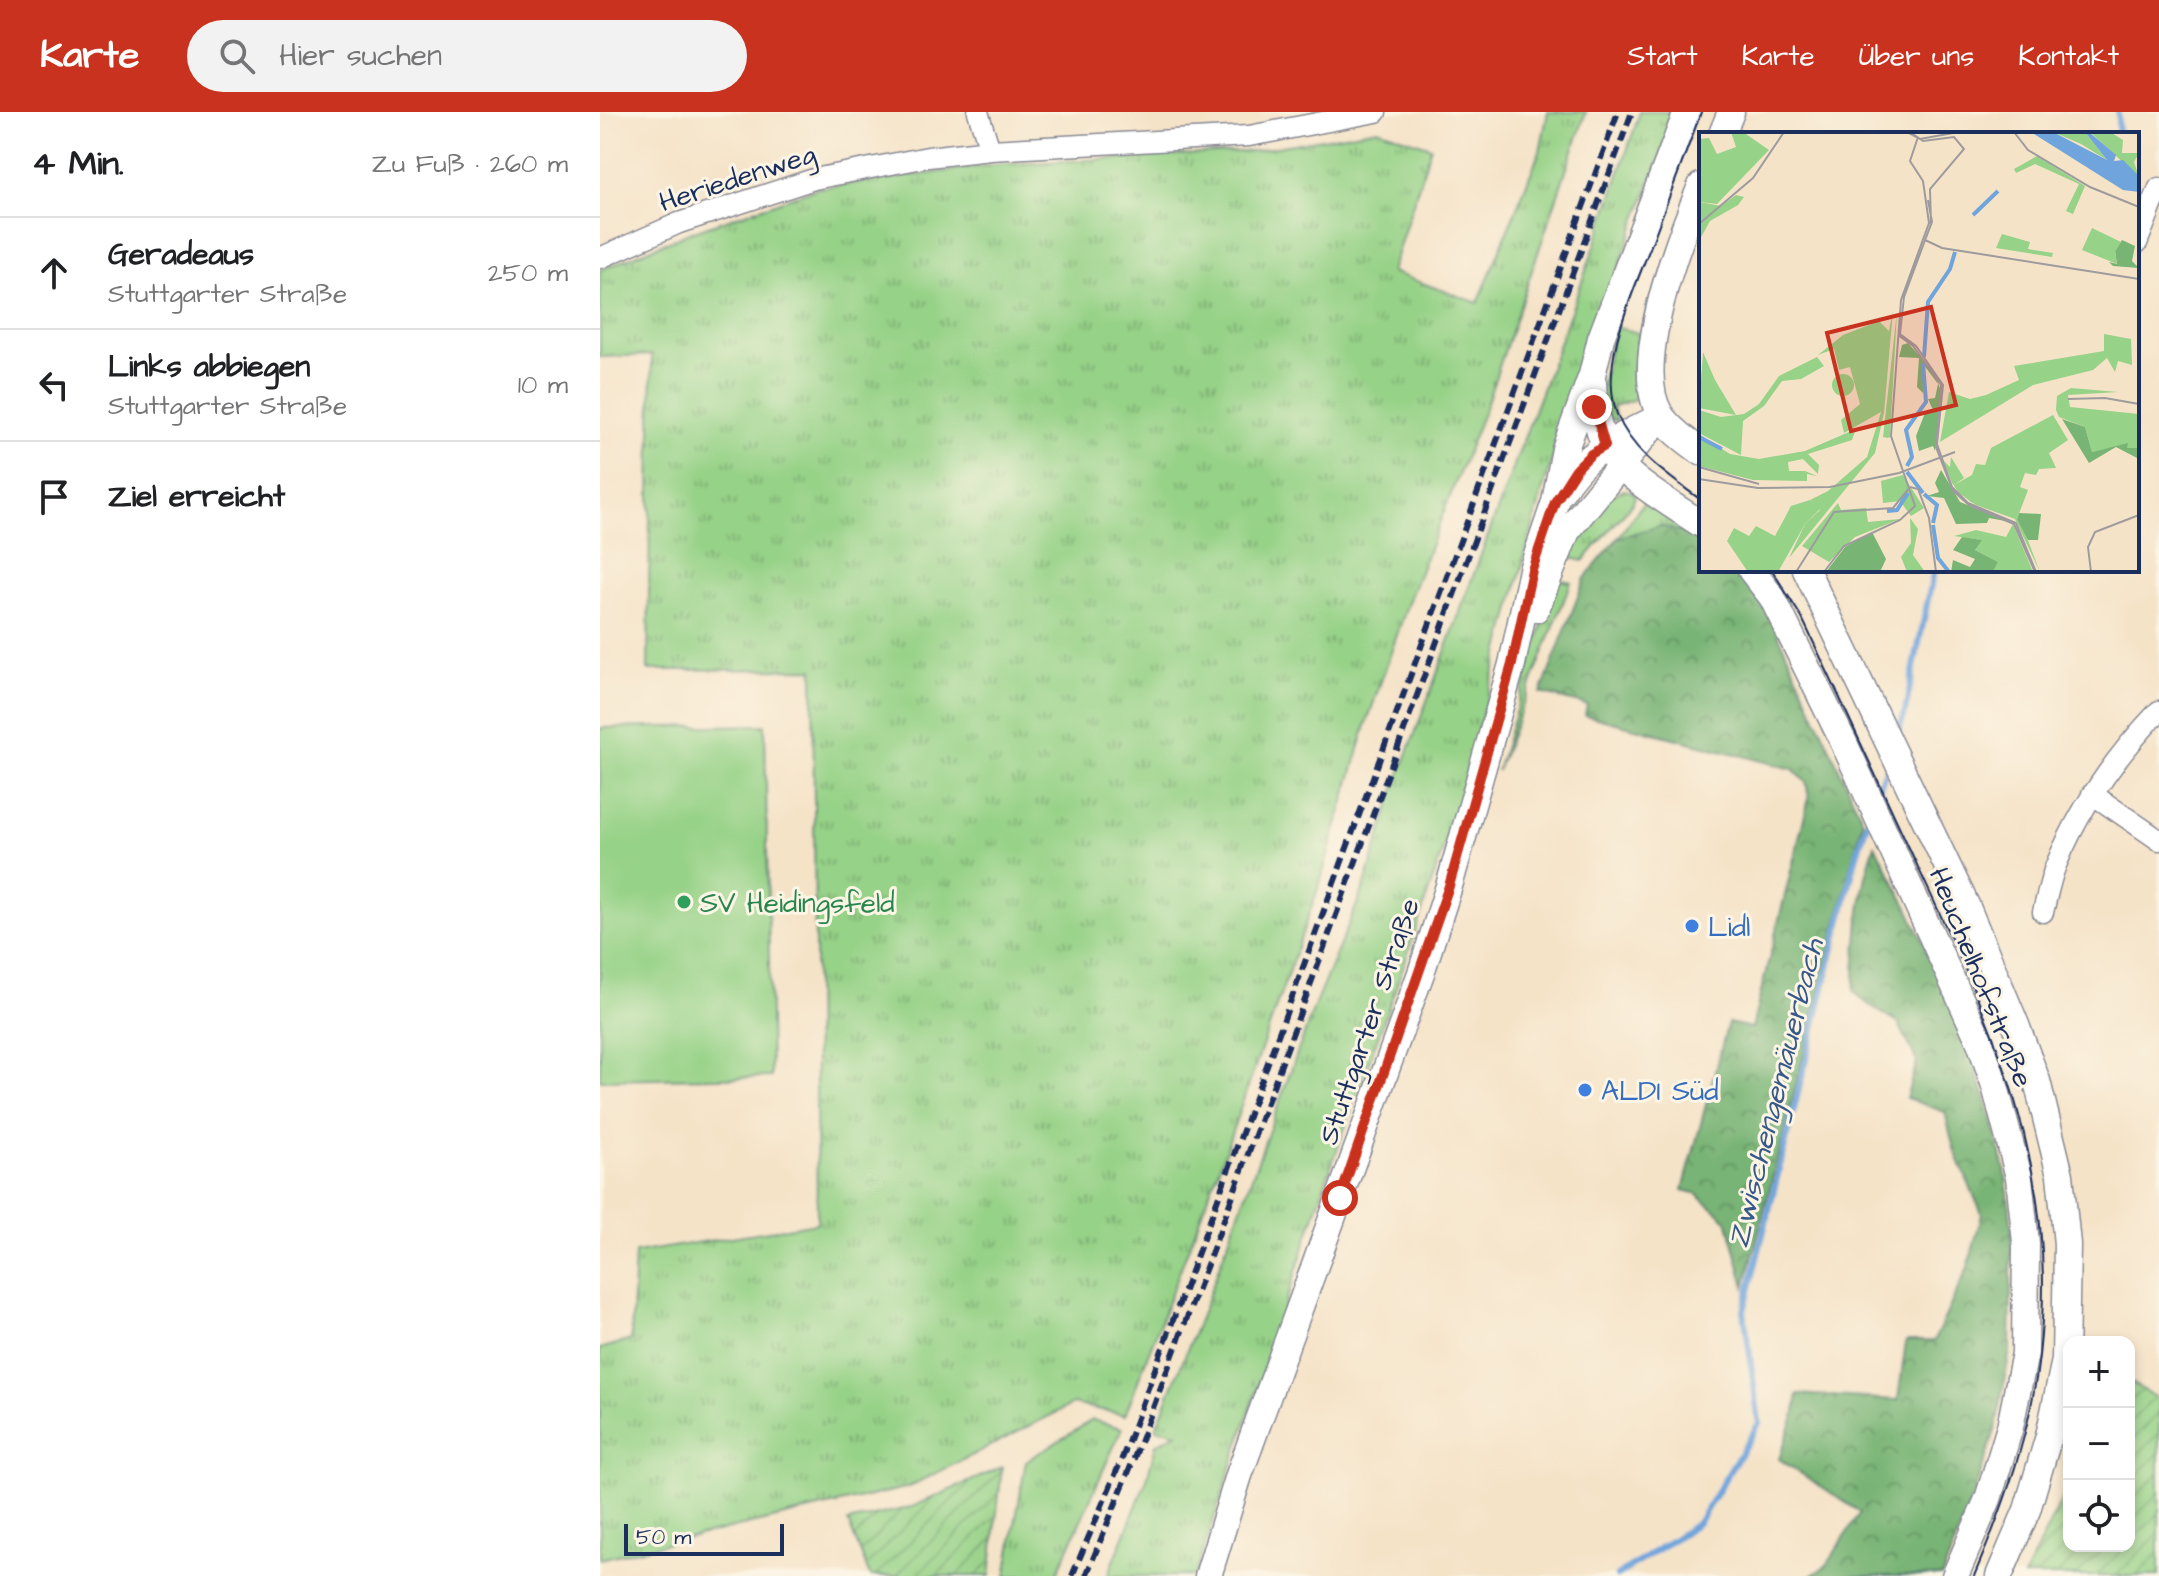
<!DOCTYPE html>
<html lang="de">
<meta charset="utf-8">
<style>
:root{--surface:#fff;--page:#f2f2f2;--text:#202124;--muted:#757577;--line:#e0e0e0;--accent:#c8321e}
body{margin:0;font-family:"Architects Daughter",sans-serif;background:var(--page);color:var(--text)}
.controls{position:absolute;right:24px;bottom:24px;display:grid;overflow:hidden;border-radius:16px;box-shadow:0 4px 12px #0003}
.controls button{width:72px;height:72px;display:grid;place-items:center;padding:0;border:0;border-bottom:2px solid var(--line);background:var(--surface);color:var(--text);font:40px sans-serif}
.scale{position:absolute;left:24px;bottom:20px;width:160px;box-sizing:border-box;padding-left:8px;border:4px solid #1b2f5e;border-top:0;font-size:22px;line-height:28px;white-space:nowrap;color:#1b2f5e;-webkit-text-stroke:6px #fcf5e5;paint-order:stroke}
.stop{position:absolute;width:24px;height:24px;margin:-18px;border:6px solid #c8321e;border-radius:50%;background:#fff}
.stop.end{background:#c8321e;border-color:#fff;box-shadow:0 2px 8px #0008}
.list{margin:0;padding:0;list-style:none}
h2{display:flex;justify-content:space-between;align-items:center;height:104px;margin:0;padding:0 32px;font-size:34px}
h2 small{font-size:26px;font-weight:400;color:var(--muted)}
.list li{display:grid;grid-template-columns:52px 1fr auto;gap:24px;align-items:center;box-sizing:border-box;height:112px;padding:0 32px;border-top:2px solid var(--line)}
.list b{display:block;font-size:30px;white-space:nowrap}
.list p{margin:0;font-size:26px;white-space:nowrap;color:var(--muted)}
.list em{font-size:26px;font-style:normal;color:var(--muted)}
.icon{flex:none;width:44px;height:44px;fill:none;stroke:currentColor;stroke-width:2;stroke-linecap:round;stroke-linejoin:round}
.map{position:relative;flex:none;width:1559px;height:1464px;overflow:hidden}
header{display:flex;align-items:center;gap:48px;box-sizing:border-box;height:112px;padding:0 40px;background:var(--accent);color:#fff}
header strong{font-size:38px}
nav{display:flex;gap:44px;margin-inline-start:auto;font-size:28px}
.search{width:560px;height:72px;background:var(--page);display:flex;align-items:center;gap:20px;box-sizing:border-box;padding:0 28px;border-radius:44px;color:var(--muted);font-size:30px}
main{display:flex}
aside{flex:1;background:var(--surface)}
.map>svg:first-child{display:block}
.grass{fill:url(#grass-tufts);stroke:#588072;stroke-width:2}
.forest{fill:url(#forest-crowns);stroke:#4a7269;stroke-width:2}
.park{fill:#96d287;stroke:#588072;stroke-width:2}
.garden{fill:url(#garden-furrows);stroke:#588072;stroke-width:2}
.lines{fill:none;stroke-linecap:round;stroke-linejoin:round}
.stream{stroke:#6fa4dc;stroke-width:6}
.minor-casing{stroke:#888993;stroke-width:23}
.major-casing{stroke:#888993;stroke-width:29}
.minor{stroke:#fff;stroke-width:20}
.major{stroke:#fff;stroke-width:26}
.tram{stroke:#1b2f5e;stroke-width:2}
.rail{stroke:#1b2f5e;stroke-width:6;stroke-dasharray:12 6;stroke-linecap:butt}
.route{stroke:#c8321e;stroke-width:10}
.leisure-dot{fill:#2e9e5b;stroke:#fcf5e5;stroke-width:3}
.shop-dot{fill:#3f7fe0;stroke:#fcf5e5;stroke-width:3}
.labels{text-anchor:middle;stroke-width:6;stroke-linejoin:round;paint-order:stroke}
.street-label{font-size:28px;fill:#1b2f5e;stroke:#fcf5e5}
.leisure-label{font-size:28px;fill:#27864d;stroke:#fcf5e5;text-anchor:start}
.shop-label{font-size:28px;fill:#366cbe;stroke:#fcf5e5;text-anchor:start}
.water-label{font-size:30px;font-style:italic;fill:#38588a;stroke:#fcf5e5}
.inset-river{fill:none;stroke:#6fa4dc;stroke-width:4}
.inset-road{fill:none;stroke:#9e9b9e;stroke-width:2}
.view{fill:#c8321e;fill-opacity:0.15;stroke:#c8321e;stroke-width:4}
.inset-edge{fill:none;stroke:#1b2f5e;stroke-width:4}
</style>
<header>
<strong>Karte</strong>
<div class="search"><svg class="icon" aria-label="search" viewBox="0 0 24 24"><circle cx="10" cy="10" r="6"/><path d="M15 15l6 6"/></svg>Hier suchen</div>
<nav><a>Start</a><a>Karte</a><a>Über uns</a><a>Kontakt</a></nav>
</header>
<main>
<aside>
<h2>4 Min.<small>Zu Fuß · 260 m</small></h2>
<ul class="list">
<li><svg class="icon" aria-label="ahead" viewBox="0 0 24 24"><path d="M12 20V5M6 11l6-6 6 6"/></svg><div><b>Geradeaus</b><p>Stuttgarter Straße</p></div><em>250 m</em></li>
<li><svg class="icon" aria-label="left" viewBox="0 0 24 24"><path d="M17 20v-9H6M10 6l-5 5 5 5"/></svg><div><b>Links abbiegen</b><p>Stuttgarter Straße</p></div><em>10 m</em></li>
<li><svg class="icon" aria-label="arrive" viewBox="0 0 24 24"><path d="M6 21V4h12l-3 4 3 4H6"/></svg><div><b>Ziel erreicht</b></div></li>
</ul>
</aside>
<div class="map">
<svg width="1559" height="1464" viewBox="0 0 1559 1464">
<defs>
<pattern id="grass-tufts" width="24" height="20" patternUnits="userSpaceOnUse" patternTransform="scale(2)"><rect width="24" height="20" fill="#96d287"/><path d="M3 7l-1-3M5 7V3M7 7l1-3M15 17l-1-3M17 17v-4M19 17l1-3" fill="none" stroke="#7aab72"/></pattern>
<pattern id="forest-crowns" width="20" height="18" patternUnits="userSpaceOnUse" patternTransform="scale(2)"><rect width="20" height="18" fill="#78b474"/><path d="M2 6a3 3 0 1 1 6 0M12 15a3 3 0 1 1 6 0" fill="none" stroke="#629362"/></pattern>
<pattern id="garden-furrows" width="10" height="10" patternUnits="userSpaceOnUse" patternTransform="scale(2)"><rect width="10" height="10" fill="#96d287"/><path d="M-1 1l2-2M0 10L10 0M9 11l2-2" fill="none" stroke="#7aab72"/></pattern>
</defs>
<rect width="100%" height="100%" fill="#fcf5e5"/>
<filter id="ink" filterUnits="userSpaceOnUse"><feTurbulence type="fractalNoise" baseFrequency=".0125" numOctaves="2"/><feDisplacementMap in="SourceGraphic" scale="16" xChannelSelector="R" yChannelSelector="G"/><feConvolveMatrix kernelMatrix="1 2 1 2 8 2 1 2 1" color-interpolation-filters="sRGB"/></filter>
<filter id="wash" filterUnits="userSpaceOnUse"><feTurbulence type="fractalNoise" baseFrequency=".006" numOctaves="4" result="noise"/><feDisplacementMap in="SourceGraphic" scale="32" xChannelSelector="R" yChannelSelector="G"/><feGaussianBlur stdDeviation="1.8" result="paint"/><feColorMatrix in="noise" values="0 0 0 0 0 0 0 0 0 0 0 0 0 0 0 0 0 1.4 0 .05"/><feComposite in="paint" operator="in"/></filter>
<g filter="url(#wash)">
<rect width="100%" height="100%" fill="#f5e3c8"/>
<path class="grass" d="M948,0h38l-101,296 -75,189 -44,128 -46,158 -97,274 -98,258 -52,-11 -164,83 -309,72v-210l31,-9 4,-87 182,-30 -4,-554 -165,1 4,-315 -52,2v-87l88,-37 130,-45 176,-23 260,-14 124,-22 53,18 -40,125 87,31 62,-152z
M1040,0h33l-11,40 -88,235 -33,109 -80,300 -54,160 -80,222 -132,398h-87l39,-97 9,-35 22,-11 -22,-5 51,-128 109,-298 49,-117 31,-100 199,-539z
M1015,215l23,6 -3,66 -23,8 5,14 -10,-3 -7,-26z
M1025,378l8,2 2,5 -4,8 -48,56 -14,-4c11,-27 27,-59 56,-67z
M1047,386l54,39 -41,-11 -42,12z
M957,467l14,3 -74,189z
M492,1308l30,8 -66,148h-50l20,-115z"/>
<path class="forest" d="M1060,414l41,11v33h33l30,33 99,218 -118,465 -18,-66 -32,-27 -12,-3 45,-167 24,5 57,-230 -3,-16 -13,-13 -208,-54 2,-10 -46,-12 44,-115 33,-40z
M1275,733l33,63 52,113 31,95 14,53 7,58 -2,123 -14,78 -24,71 -30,77h-131l16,-11 33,-53 -81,-53 16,-46 3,-19 100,6 8,-59h28l34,-74 14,-53 -28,-65 -9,-37 -39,-14 11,-37 -18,-37 -34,-22 -11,-11c3,-49 4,-99 21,-146z"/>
<path class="park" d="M165,613l6,352 -171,3v-352z"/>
<path class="garden" d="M1529,1269l30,19v176h-135l45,-91v61h60z
M402,1355l-12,109h-120l-22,-54 64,-15z"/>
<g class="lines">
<path class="stream" d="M1518,0v22
M1296,626l8,-22 30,-146
M1277,683l11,-31
M1017,1464l81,-53 61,-100 -15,-112 113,-457 12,-37"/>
</g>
</g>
<g filter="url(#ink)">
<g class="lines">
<g class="minor-casing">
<path id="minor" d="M378,0l12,38
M1537,131l22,-55
M0,146l79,-35 135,-44 114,-22 62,-7 259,-14 127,-24
M1492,682l67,46
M1443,800c4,-15 7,-33 13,-47 24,-58 60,-109 103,-154"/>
</g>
<g class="major-casing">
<path id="major" d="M1122,22l9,-22
M1101,74c-21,51 -71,178 -41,228 9,15 28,28 41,38
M993,271c1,20 3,43 12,61 14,31 68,61 96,80
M961,380c26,-41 51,-51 93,-72
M1151,458l21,27 72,146 136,299 15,44 24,91 7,66 -1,110 -15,74 -22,72 -33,77
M1206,458l160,335 50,120 21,56 23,94 7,69 -2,116 -16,76 -22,74 -28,66
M936,497l31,-78 94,-115
M608,1464l31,-101 182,-502 28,-87 63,-222 20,-94 23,-68 10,-53 27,-74 9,-37 86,-226"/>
</g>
<use href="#minor" class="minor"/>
<use href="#major" class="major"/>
<path class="tram" d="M1101,0c-15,40 -30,80 -45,120 -18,51 -59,128 -39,182 14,38 53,63 84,86
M1172,458l30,48c39,82 77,164 115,247 78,165 143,302 122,491 -8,76 -35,150 -65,220"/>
<path class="rail" d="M472,1464l51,-120 495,-1344
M486,1464l47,-115 87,-231 412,-1118"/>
</g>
</g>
<g class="lines" filter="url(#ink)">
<path class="route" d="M740,1086l109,-312 63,-222 20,-94 23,-68 21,-33 15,-15 14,-8 -11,-39"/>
</g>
<circle class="leisure-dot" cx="84" cy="790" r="8"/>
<g class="shop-dot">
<circle cx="1092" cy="814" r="8"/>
<circle cx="985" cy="978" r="8"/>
</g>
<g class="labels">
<g class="street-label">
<text transform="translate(137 65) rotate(-18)" y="10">Heriedenweg</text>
<text transform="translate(1382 865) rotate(68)" y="10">Heuchelhofstraße</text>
<text transform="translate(768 909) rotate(-71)" y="10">Stuttgarter Straße</text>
</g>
<g class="leisure-label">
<text x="100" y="800">SV Heidingsfeld</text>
</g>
<g class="shop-label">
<text x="1108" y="824">Lidl</text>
<text x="1001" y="988">ALDI Süd</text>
</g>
<g class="water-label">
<text transform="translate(1175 981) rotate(-76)" y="10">Zwischengemäuerbach</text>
</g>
</g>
<g transform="translate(1099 20)">
<rect width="440" height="440" fill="#f5e3c8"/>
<path d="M391,0h20l13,8 -1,13h17l-5,9 5,15zM37,63l8,2 -6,8 -28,16 -11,20v-39l22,4zM194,179l-9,102 -9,40 -86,105 16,-34 15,-14 -10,-10 18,-9 39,-34 14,-45 -37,21 -3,-13 19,-16 -10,-37 -11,3 -5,-21 -16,6 25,-20 36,-14 10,10zM198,179l-7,126 -2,1 -5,-1zM372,256l47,4 -50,3 2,12 69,7v45l-2,-11h-11l1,-4 -35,8 -7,-25 -26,-10 -3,-7 1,-14zM157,297l-4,11 -44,14 11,11 -1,9 -15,-15 -15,3 1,9h16l12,5 -10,-2v7l-54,-1 -54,-14v-32l31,20 29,5 46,-8zM252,325l13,21 -10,7 26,20 20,4 10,5 7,5 7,11 16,42 -25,-53 -39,-14 -17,-12 -7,-10 -9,-23 7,7zM204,343l21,33 -13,8 -11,-15 -17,2 -2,-22zM139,371l3,7 25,-2 2,14 32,-3 -45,18 -26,25 -27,-16zM211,386l8,11 -5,26 12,17h-18l-6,-15 10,-14zM314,392l20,48h-40l5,-10 -23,-12 6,-10 -27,-4 22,-6 30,7z" fill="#96d287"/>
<path d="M423,108l13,6 -3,15 7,7 -26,-2 -4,-4 8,2 -2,-13zM209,211l25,28 9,22 -7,58 -2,-5 -14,5 -3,-15 9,-23 8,-3 -5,-11 7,-1 3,-14 -15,-20v29l-6,-6 2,-29 -20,-1 3,-12zM363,287l23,8 7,25 36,-9 -1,5h11l-1,10 -21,-11 -27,16zM242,338l19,32 51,20 -22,-4 -2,5 -31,1 -12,-26 -17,-2 12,-4 -4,-9zM320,381l22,1 -3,26h-10l-11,-21zM173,400l14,27 -6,13h-54l19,-25zM263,405l20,3 -7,10 23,12 -5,10h-42l2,-12 17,7 5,-8 -22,-9z" fill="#78b474"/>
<path d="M393,96l29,14 -6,9 2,13 -35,-14z" fill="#96d287"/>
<path d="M338,24l48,30 -12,28 -7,-3 13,-27 -44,-20 -19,9 -2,-4zM133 253a11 11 0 1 1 22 0a11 11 0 1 1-22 0Z" fill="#96d287"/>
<path d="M32,0h12l26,18 -52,54 -18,-2v-63l10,-1 8,16 19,-7zM354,0h32l22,28 -26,-16zM303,102l28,8 -2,7 25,4 -1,4 -56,-9zM405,202l27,5 1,26 -14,-4 -3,11 -8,-14 -14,12 -60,15 -93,57 9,-50 21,7 16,-4 33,-15 -5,-14 90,-15zM4,220l12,28 21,35 -37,-7zM118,225l7,9 -23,13 -19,2 -18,25 -21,15 -2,34 -42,-22v-23l22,7 23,-3 15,-10 20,-28zM354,283l15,25 -19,13 7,15 -17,1 -3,6 -11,-2 -5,14 8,3 -11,29 -46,-17 -14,-12 -3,-5 18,-10 4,-11 9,1 6,-17zM111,368l10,9 -15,15 -27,48h-30l-21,-31 7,-13 15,8 7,-10 19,10 16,-30z" fill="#96d287"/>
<path d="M332,0h22l54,28 -22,-28h4l27,23 -2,6 9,-1 14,14 2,18 -16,-2z" fill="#6fa4dc"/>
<path class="inset-river" d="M274,83l25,-24M225,225l4,-55 22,-33 5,-17M0,305l23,12M208,334l5,-9 -6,-27 20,-28 -3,-39M208,340l16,21M225,362l13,11 -4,18M188,379l10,-1 11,-17M234,393l5,33 11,14"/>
<path class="inset-road" d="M208,0l13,7 39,-7M211,0l13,9 31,-4 10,12 -34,40 1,35 -27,73 -4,37 16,12 27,39 -6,59 15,43 16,16 48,20 20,49M315,0l14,18 62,37 49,20M219,5l-8,24 13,20M0,92l54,-46 31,-46M226,108l17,8 197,31M225,111l8,-21 -4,-22M199,203l15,11 28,39 -5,62 17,44 17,15 44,18 21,48M369,267l37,-1 34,6M0,335l60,17M0,347l59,9 72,-1 69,-14 56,-21M211,355l8,2 11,29 7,54M97,440l38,-60 59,-4 17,-21M125,440l20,-26 56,-26 15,-14 -24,-70 10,-136 28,-77 -6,-42M392,440l-3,-25 7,-15 44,-17"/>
<path class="view" d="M232,175l25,98 -105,26 -24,-98z"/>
<rect width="440" height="440" class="inset-edge"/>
</g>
</svg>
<div class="controls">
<button>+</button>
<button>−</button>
<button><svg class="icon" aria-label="locate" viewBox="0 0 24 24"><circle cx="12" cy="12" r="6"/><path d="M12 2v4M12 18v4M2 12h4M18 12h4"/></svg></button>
</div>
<div class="scale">50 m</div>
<div class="stop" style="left:740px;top:1086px"></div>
<div class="stop end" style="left:994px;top:295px"></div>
</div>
</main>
